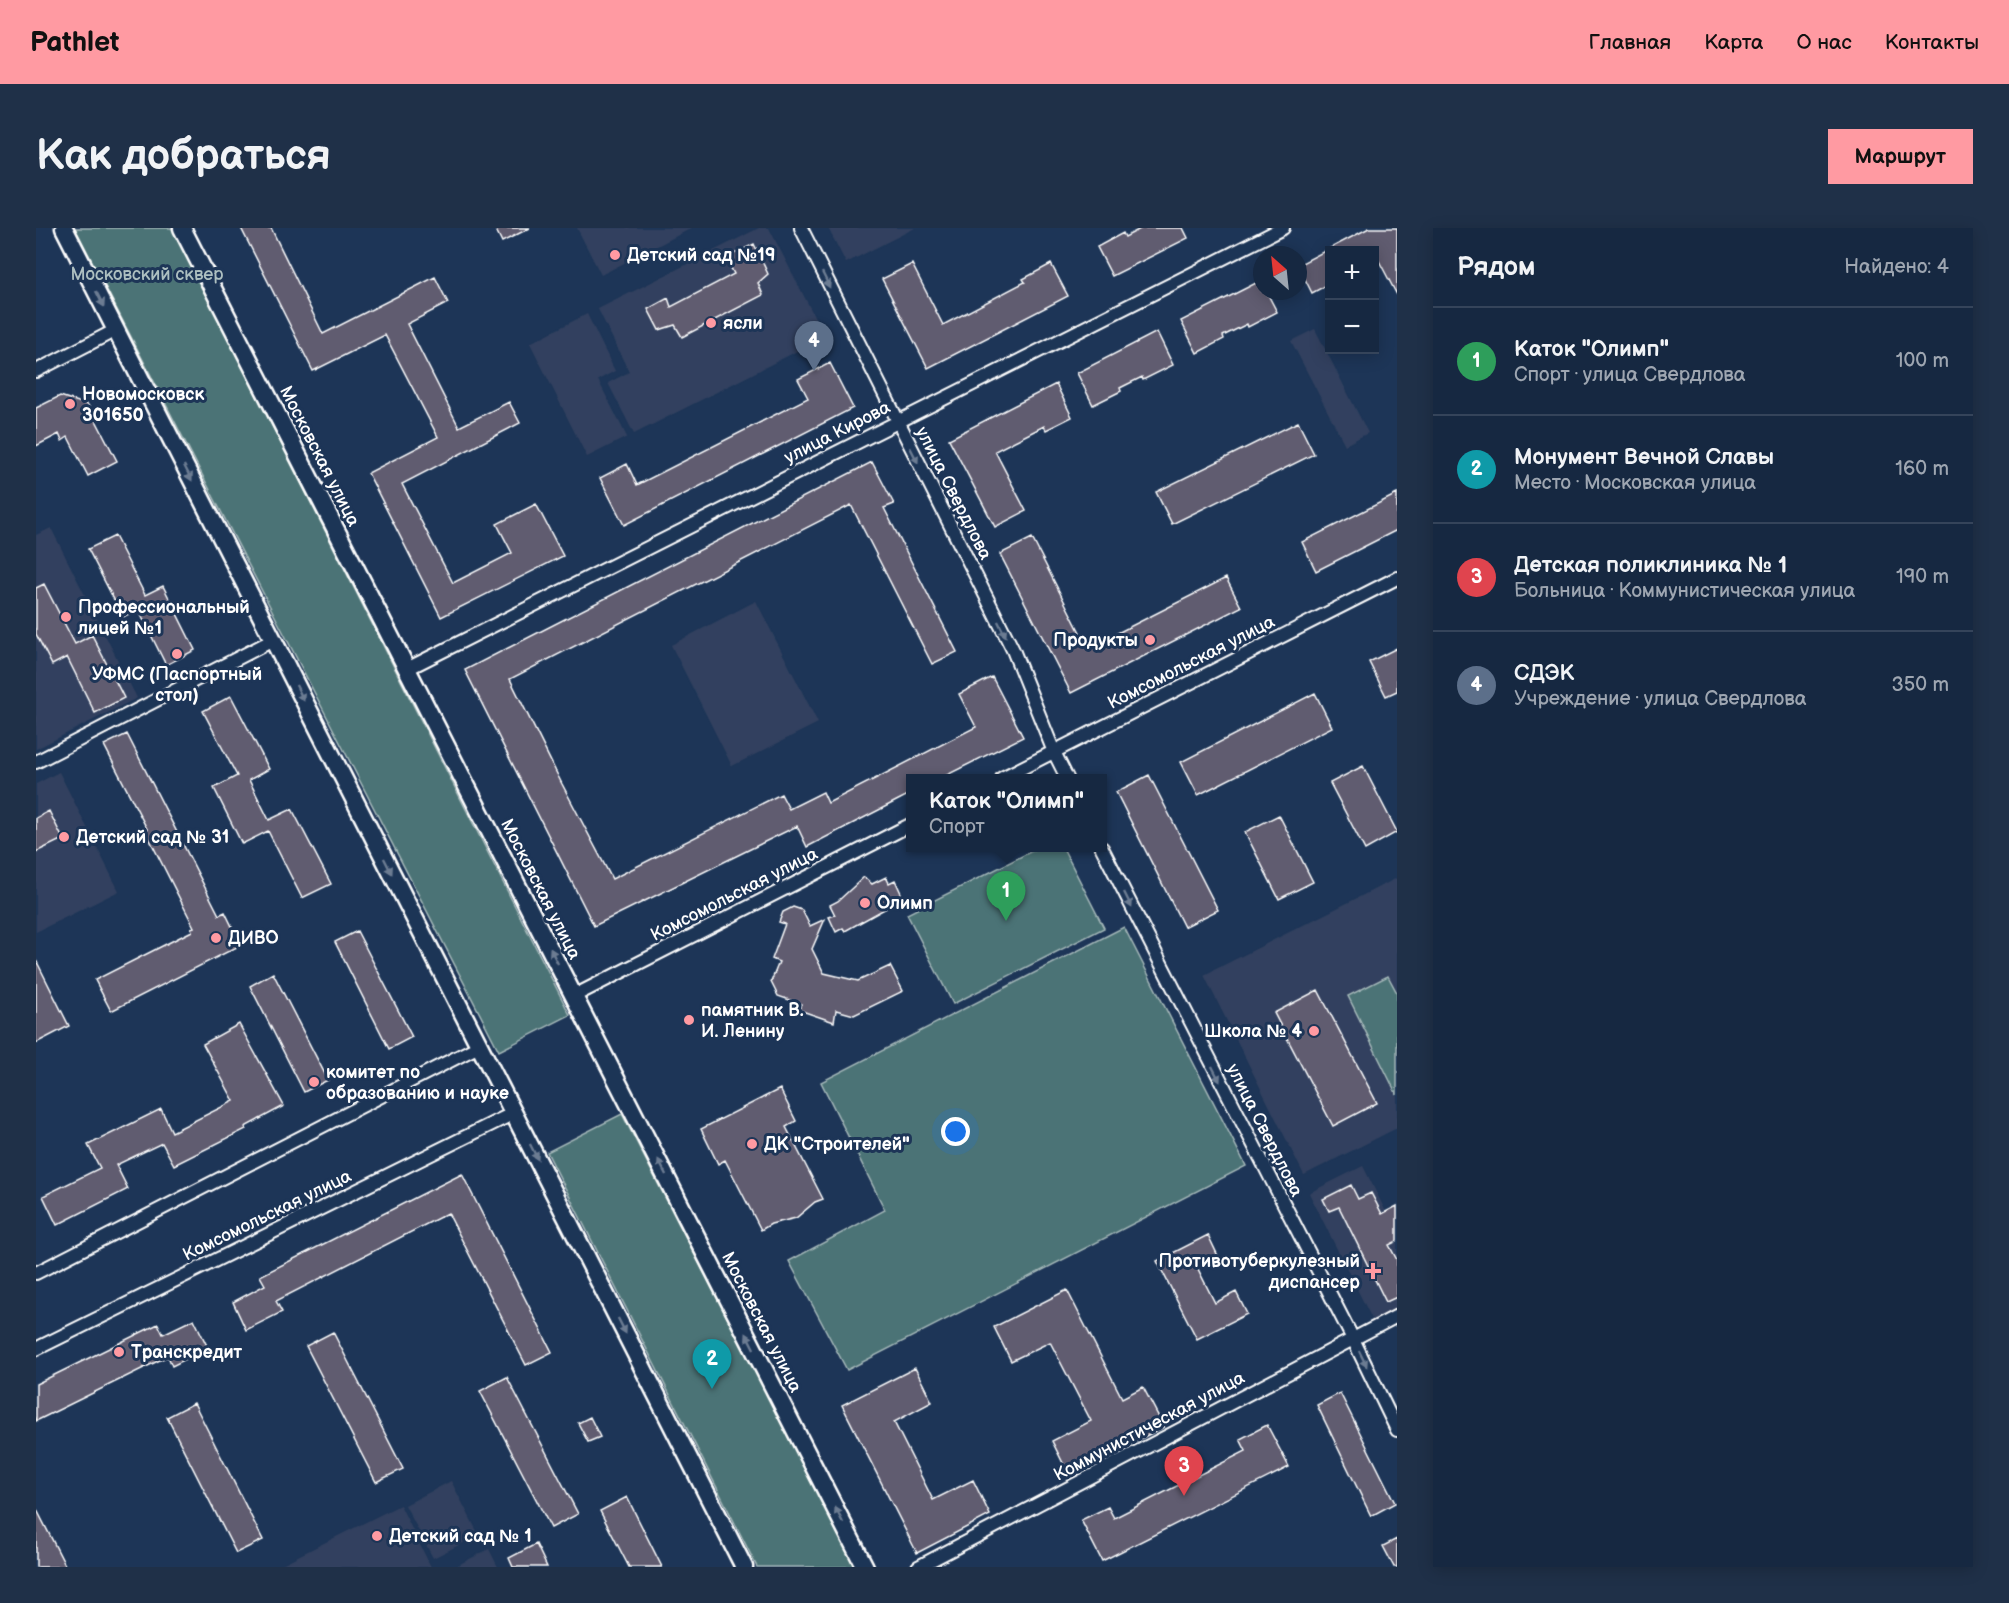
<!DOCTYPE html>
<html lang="ru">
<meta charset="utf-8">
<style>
:root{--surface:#162841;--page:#1f3048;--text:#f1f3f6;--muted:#9ea6b1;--line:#35445a;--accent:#ff9aa2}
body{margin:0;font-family:"Balsamiq Sans",sans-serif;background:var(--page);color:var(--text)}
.controls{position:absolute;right:18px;top:18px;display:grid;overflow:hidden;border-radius:0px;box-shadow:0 3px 15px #0003}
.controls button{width:54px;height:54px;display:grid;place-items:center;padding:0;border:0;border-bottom:2px solid var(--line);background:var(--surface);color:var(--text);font:30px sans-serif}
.compass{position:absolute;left:1217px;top:18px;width:54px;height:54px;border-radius:50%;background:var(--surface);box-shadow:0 3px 15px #0003;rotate:333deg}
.you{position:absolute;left:920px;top:904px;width:21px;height:21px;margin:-15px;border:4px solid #fff;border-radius:50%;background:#1a73e8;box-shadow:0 0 0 9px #1a73e833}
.badge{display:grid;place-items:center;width:39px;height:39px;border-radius:50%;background:var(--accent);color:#fff;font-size:20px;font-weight:700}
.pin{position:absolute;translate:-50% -50px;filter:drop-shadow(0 2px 3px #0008)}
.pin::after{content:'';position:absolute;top:32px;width:21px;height:18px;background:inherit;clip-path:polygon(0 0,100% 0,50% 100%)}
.popup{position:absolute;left:870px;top:546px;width:201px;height:78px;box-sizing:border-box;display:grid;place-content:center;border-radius:0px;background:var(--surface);filter:drop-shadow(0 2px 4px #0005);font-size:20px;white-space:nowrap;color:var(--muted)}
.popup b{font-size:22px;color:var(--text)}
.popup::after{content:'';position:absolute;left:50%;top:100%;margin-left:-12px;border:12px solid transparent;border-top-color:var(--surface)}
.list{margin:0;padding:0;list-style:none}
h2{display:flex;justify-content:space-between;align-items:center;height:78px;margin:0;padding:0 24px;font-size:26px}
h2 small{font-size:20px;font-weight:400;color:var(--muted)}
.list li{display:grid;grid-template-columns:39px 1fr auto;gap:18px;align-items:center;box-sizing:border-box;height:108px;padding:0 24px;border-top:2px solid var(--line)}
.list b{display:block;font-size:22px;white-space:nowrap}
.list p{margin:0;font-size:20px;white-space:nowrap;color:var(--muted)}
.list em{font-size:20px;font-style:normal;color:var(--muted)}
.map{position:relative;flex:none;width:1361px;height:1339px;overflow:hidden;border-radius:0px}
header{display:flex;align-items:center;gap:36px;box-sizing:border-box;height:84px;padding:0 30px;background:var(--accent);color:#111}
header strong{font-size:28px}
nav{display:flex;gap:33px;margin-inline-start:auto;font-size:21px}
.intro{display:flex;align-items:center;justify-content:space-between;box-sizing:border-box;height:144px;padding:0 36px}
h1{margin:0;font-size:42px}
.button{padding:15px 27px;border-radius:0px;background:var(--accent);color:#111;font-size:21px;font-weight:700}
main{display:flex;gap:36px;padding:0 36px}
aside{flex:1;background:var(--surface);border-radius:0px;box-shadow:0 3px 15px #0003}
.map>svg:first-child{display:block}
.built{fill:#31405e}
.green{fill:#4c7376;stroke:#a6b9ba;stroke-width:1.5}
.building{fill:#605b70;stroke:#fff;stroke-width:1.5}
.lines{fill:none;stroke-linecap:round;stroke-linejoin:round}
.street-casing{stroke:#fff;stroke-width:16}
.secondary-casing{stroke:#fff;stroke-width:21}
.street{stroke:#1d3557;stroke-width:12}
.secondary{stroke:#1d3557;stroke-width:16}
.oneway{fill:#6c7c92}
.poi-dot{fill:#ff9aa2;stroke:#1d3557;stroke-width:2}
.labels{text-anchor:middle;stroke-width:6;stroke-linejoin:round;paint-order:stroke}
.poi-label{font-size:18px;font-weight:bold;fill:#fff;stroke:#1d3557;text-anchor:start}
.park-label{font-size:18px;fill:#aec0c1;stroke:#1d3557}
.street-label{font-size:18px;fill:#fff;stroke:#1d3557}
</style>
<header>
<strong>Pathlet</strong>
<nav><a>Главная</a><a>Карта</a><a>О нас</a><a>Контакты</a></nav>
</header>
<div class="intro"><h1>Как добраться</h1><a class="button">Маршрут</a></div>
<main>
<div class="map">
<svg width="1361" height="1339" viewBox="0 0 1361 1339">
<rect width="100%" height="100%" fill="#1d3557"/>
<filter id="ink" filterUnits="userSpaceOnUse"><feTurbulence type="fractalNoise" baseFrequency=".0167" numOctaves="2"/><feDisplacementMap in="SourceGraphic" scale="12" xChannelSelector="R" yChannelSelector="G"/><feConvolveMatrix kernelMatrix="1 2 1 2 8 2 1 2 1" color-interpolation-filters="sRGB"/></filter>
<g filter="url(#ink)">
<path class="built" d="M541,0h115l-91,47z
M723,0h10l56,109 -191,97 -26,-51 21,-11 -31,-63z
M792,0h87l-69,35z
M551,86l28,57 -17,9 29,57 -40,20 -57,-114z
M1279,101l53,104 -23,12 -54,-104z
M15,300l86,170 -101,51v-214z
M720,373l62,122 -86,43 -61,-121z
M23,544l60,119 -83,41v-148z
M1361,650v250l-93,47 -100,-200z
M1327,938l34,68v75l-24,12 -64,-128z
M415,1253l28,54 -46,23 -28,-53z
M364,1277l31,62h-155z
M453,1321l9,18h-44z"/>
<path class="green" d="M39,0h97l398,787 -71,36z
M1002,620h25l41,80 -151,76 -46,-90z
M1088,699l122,239 -399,204 -58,-109 96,-51 -64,-128z
M1352,748l9,17v102l-49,-99z
M586,886l234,453h-99l-210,-415z"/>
<path class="building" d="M205,0h30l52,106 112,-57 13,26 -41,21 52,103 50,-25 11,21 -118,61 51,99 59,-30 -15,-29 39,-20 27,52 -122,61 -73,-144 70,-36 -53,-102 -72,36z
M459,0h35l-28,14z
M1106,0h41l5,10 -76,38 -15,-29 26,-14 2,4z
M1333,0h28v67l-19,-36 -4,2v-11h-45v34l-17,9 -14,-28z
M718,16l14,30 -10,9 5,12 -81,42 -7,-12 -16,5 -11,-21 20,-11 3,9 63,-33 -8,-16z
M876,36l31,61 82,-43 -2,-3 28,-15 17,32 -140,72 -46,-89z
M1226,52v11h4l11,21 -29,15 -1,-3 -24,12 1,3 -27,14 -16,-32z
M1121,104l16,33 -30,15 -1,-3 -22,11 1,3 -28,14 -16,-32z
M794,135l23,45 -229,117 -24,-47 27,-14 10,21 171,-87 -10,-19z
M1020,156l16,33 -26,13 -2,-4 -49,25 31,60 -31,16 -46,-88z
M24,168l28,9 29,56 -29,15 -20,-39 -6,4 -3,-7 -23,12v-38z
M1262,194l16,32 -142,70 -16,-32z
M836,234l22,42 -10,4 73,144 -25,12 -81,-159 -341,174 52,105 50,95 169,-85 8,15 34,-17 5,11 148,-76 -17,-33 33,-17 31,60 -82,41h-31v16l-103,53 -10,-21 -203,100 -129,-256z
M1361,266v36l-81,41 -14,-29z
M79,308l30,59 18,-9 32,64 -29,15 -28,-56 -15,8 -35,-68z
M996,310l56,110 138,-70 15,29 -170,86 -71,-139z
M8,356l31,60 17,-9 32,63 -29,15 -28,-56 -15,8 -16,-31v-46z
M1361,420v43l-11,5 -17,-34z
M1279,465l17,34 -134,68 -17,-33z
M195,468l38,73 -20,11 20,40 23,-11 39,75 -29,14 -34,-67 -26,13 -28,-56 23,-12 -34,-65z
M91,506l92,181 6,-3 16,33 -130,66 -16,-31 97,-49 -1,-3 3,-1 -49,-97 2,-1 -43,-84z
M1327,538l34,66 -32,18 -35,-67z
M1113,547l69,135 -34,17 -68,-135z
M13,583l14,28 -27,13v-34z
M1243,587l34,67 -34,17 -34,-67z
M828,649l8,7 14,-7 3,6 6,-3 6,13 -2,8 -54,30 -2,-3 -7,4 -7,-15 6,-2 -5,-10 8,-4z
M757,679l9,3 8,16 15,-7 -13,30 12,24 34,8 32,-15 13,25 -49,24 -18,-5 -2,12 -35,-12 2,-6 -23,-8 -7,-14 8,-20 -7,-3 13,-35 -6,-2 4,-10z
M321,703l55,106 -23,12 -54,-107z
M0,732l33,66 -33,17z
M237,745l55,107 -24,12 -54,-106z
M1282,762l59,113 -44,23 -59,-113z
M203,796l45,82 -39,21 1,2 -72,36 -12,-22 -46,22 12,24 -71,36 -14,-29 57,-28 -12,-23 73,-36 11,23 62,-31 -31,-57z
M744,861l16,32 -10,6 37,72 -8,3 -19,16 -25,6 -10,6 -36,-70 -7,4 -17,-35z
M426,946l90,178 -26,13 -78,-152 -172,88 6,11 -36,18 -13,-28 32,-17 -5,-9z
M1315,957l7,14 13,-6 11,21 15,-8v35l-8,4 8,15v37l-11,5 -47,-95 -10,4 -6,-12z
M1172,1007l10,21 -21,11 18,36 21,-11 11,22 -50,25 -40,-78z
M1031,1062l55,108 21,-11 21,40 -95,48 -17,-34 39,-20 -41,-79 -39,19 -17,-34z
M158,1091l14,29 -36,18 -4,-10 -132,65v-37l122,-60 5,10z
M297,1104l70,137 -27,13 -70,-136z
M879,1140l17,34 -38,20 39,78 40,-20 17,35 -73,38 -75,-148z
M471,1149l71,137 -27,14 -71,-137z
M1304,1165l55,110 -24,13 -54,-111z
M158,1175l69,137 -27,13 -69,-136z
M554,1189l10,20 -12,5 -10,-19z
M1231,1197l22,42 -187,94 -21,-41 27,-13 6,11 132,-67 -6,-12z
M591,1269l35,70h-33l-29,-56z
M0,1280l30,59h-30z
M1361,1311v28h-3l-11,-21z
M500,1316l11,23h-34l-4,-9z"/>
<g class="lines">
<g class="street-casing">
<path id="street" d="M765,0l212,422 41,102 13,26
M0,143l80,-41
M371,441l876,-441
M0,534l237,-122
M966,550l395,-200
M1066,620l251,491 44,91
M538,768l336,-171
M0,1045l443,-227
M0,1121l478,-236
M882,1339l479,-251"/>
</g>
<g class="secondary-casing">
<path id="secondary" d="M28,0l680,1339
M146,0l683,1339"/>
</g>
<use href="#street" class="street"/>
<use href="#secondary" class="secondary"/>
</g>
<defs><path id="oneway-solid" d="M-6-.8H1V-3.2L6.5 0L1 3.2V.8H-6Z" transform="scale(1.5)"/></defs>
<g class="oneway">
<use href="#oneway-solid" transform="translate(790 52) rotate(64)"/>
<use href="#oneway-solid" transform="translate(64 71) rotate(63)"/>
<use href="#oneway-solid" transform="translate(878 227) rotate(63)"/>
<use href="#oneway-solid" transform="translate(152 245) rotate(63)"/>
<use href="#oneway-solid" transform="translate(966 401) rotate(63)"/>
<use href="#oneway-solid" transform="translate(264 465) rotate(63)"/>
<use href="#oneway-solid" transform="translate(352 638) rotate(63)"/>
<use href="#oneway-solid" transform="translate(1092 672) rotate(64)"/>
<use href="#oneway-solid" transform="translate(518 728) rotate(-117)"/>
<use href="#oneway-solid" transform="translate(1180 846) rotate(63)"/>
<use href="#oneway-solid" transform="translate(498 924) rotate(63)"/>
<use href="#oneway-solid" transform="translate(626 939) rotate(-117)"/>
<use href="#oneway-solid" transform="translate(586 1098) rotate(63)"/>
<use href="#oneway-solid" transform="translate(714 1113) rotate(-117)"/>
<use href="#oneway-solid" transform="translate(1327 1131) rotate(64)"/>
<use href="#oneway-solid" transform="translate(803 1287) rotate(-117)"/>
</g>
</g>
<g class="poi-dot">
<circle cx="579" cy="27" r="6"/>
<circle cx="675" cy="95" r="6"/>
<circle cx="34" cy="176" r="6"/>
<circle cx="30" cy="389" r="6"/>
<circle cx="1114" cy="412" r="6"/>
<circle cx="141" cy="426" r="6"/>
<circle cx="28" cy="609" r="6"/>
<circle cx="829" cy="675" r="6"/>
<circle cx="180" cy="710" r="6"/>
<circle cx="653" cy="792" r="6"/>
<circle cx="1278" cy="803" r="6"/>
<circle cx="278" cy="854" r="6"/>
<circle cx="716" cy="916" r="6"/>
<path d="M1334 1034h6v6h6v6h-6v6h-6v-6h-6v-6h6z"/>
<circle cx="83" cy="1124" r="6"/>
<circle cx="341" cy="1308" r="6"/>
</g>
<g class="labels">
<g class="poi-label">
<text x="591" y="33">Детский сад №19</text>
<text x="687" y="101">ясли</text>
<text x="46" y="172">Новомосковск<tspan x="46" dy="21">301650</tspan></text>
<text x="42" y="385">Профессиональный<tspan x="42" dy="21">лицей №1</tspan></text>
<text x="1102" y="418" text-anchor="end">Продукты</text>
<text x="141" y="452" text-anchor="middle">УФМС (Паспортный<tspan x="141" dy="21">стол)</tspan></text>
<text x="40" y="615">Детский сад № 31</text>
<text x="841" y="681">Олимп</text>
<text x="192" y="716">ДИВО</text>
<text x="665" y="788">памятник В.<tspan x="665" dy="21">И. Ленину</tspan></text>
<text x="1266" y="809" text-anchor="end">Школа № 4</text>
<text x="290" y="850">комитет по<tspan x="290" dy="21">образованию и науке</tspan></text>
<text x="728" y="922">ДК "Строителей"</text>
<text x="1324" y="1039" text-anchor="end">Противотуберкулезный<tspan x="1324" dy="21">диспансер</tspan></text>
<text x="95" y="1130">Транскредит</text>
<text x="353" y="1314">Детский сад № 1</text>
</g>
<g class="park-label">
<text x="111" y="52">Московский сквер</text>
</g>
<g class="street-label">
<text transform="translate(801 204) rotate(-27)" y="6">улица Кирова</text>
<text transform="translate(284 228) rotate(63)" y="6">Московская улица</text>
<text transform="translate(918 265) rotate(63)" y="6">улица Свердлова</text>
<text transform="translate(1155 434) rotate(-27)" y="6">Комсомольская улица</text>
<text transform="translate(505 661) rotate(63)" y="6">Московская улица</text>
<text transform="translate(698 666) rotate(-27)" y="6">Комсомольская улица</text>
<text transform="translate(1229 902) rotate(63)" y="6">улица Свердлова</text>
<text transform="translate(231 987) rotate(-26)" y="6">Комсомольская улица</text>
<text transform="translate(726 1094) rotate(63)" y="6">Московская улица</text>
<text transform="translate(1113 1198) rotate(-28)" y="6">Коммунистическая улица</text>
</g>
</g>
</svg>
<div class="controls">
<button>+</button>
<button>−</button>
</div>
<svg class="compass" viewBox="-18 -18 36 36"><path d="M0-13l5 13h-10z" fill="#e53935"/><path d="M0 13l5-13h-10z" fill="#9ea6b1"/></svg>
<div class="you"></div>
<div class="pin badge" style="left:970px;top:693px;background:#2e9e5b">1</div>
<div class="popup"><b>Каток &quot;Олимп&quot;</b>Спорт</div>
<div class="pin badge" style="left:676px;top:1161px;background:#0f9aa8">2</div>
<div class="pin badge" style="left:1148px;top:1268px;background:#e0444e">3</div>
<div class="pin badge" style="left:778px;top:143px;background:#5c6f8a">4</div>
</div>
<aside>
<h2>Рядом<small>Найдено: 4</small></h2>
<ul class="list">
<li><span class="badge" style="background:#2e9e5b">1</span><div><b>Каток &quot;Олимп&quot;</b><p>Спорт · улица Свердлова</p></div><em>100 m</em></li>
<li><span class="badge" style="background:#0f9aa8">2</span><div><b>Монумент Вечной Славы</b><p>Место · Московская улица</p></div><em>160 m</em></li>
<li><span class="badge" style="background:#e0444e">3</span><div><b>Детская поликлиника № 1</b><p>Больница · Коммунистическая улица</p></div><em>190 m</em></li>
<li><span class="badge" style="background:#5c6f8a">4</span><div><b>СДЭК</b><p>Учреждение · улица Свердлова</p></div><em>350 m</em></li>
</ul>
</aside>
</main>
